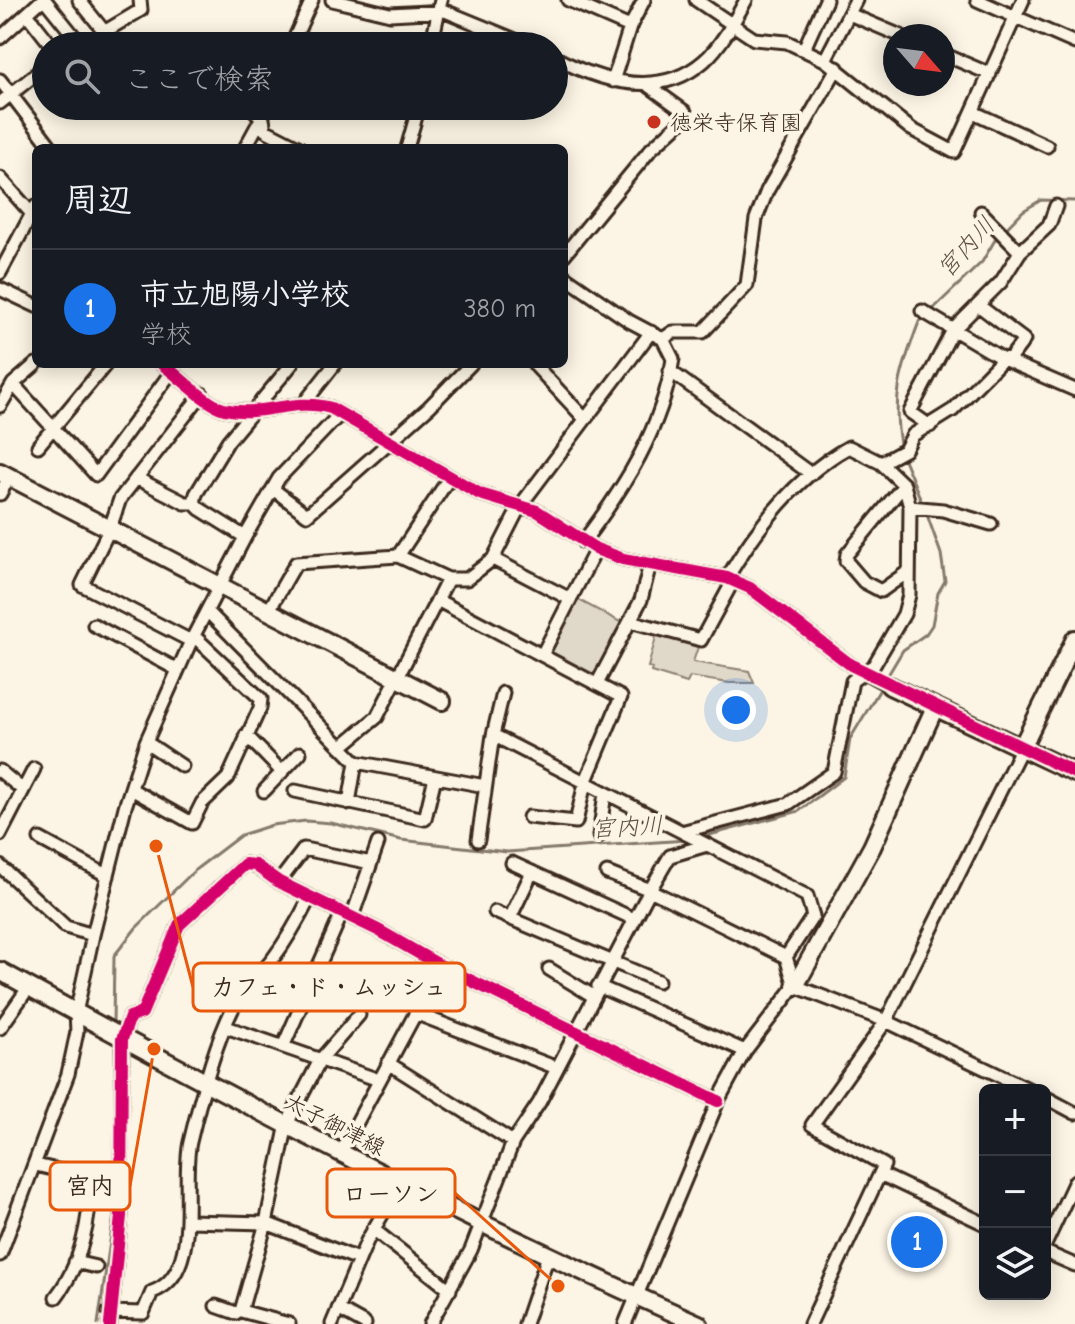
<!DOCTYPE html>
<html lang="ja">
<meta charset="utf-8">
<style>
:root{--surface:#171b24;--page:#20242c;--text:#f1f3f6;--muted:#9ea1a6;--line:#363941;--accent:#1a73e8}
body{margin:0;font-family:"Comic Neue","Klee One",sans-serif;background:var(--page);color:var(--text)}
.controls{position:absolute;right:24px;bottom:24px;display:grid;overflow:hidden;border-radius:12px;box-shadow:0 4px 20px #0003}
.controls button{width:72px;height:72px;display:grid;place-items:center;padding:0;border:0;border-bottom:2px solid var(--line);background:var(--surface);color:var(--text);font:40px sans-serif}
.compass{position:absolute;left:883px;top:24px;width:72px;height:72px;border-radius:50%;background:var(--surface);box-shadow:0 4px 20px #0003;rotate:118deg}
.you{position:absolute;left:736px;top:710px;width:28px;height:28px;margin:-20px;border:6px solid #fff;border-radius:50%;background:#1a73e8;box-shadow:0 0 0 12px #1a73e833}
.badge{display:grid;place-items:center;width:52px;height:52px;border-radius:50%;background:var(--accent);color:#fff;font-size:26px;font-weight:700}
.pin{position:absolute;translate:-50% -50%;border:4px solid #fff;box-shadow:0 2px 8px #0006}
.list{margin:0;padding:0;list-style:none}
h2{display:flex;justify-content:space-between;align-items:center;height:104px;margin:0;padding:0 32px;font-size:34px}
h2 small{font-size:26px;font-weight:400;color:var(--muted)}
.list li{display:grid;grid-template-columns:52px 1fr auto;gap:24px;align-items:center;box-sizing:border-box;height:120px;padding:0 32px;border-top:2px solid var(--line)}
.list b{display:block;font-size:30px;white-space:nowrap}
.list p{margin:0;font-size:26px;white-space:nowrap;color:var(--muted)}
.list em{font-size:26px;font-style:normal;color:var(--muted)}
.icon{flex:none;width:44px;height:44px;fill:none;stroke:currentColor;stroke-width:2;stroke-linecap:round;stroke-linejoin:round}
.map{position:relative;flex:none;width:1075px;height:1324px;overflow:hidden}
.search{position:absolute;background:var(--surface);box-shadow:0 4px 20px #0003;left:32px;top:32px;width:536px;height:88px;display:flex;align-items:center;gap:20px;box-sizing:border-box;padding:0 28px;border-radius:44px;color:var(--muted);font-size:30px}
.panel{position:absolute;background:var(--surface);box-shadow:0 4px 20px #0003;left:32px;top:144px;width:536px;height:224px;border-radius:12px}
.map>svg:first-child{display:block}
.green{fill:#e0d8c8;stroke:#8e8173;stroke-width:2}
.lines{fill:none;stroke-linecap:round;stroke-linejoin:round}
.stream{stroke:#85796b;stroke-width:3}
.street-casing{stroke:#3b2a1e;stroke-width:17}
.secondary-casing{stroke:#3b2a1e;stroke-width:22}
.primary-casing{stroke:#3b2a1e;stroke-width:22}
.street{stroke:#fcf5e5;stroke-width:11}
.secondary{stroke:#fcf5e5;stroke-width:16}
.primary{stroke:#fcf5e5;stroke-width:16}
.cycleway-casing{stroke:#fcf5e5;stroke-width:17}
.cycleway{stroke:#d6006c;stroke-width:12}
.poi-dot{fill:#c8321e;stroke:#fcf5e5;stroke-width:3}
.labels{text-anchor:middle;stroke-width:7;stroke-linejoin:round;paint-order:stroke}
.poi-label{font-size:22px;fill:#3b2a1e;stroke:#fcf5e5;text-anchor:start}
.street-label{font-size:22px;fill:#3b2a1e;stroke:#fcf5e5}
.water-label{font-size:24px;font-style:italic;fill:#605144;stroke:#fcf5e5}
.leader{fill:none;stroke:#e8590c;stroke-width:3}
.callout-dot{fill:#e8590c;stroke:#fcf5e5;stroke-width:3}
.callout{fill:#fcf5e5;stroke:#e8590c;stroke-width:3}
.callout-label{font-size:24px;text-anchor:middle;font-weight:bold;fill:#3b2a1e}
</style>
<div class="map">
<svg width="1075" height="1324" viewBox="0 0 1075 1324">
<rect width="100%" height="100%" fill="#fcf5e5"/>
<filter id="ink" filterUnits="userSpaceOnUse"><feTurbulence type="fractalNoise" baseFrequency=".0125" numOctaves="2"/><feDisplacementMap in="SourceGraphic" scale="16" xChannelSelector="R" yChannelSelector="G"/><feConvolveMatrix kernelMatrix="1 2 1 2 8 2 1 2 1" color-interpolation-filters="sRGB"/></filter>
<g filter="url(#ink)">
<path class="green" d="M575,598l49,26 -27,50 -7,3 -38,-20 -4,-9z
M657,633l41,14 -5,15 56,9 5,12h-25l-39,-6 -3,6 -36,-11 1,-4 -4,-1z"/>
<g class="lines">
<path class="stream" d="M931,311l51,-49 13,-22 28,-29 18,-11 34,1
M901,449c-10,-50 0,-80 18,-127l6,-6
M903,457l20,48
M885,680l18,-30 23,-16 6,-9 6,-32 7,-12 -4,-27 -15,-42
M702,837l97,-26 45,-34 6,-38 32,-53
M113,1025l1,-69 22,-28 59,-58 46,-35 31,-10 34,-4 25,2 70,17 106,12 180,-12
M114,1041l2,24
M98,1324l16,-110 2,-141"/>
<g class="street-casing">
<path id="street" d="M45,0l33,41
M79,0l37,46
M332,0l58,14 55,-3 85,35
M568,0l62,27
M696,0l58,39 33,3 38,18 86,69 43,23 69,-152
M977,0l98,43
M27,14l25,32
M849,14l52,22
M104,32l37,-22 -1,-10
M0,38l42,-38
M291,46l21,-46
M431,46l10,-46
M804,49l22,-49
M943,54l47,20
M554,57c47,25 105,43 150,4 17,-15 31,-41 42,-61
M825,60l31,-60
M0,80l52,68
M613,81l17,-54 14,-27
M0,103l46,-37
M250,106l13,13 2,11 35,18
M973,112l74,34
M245,148l23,-42
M407,148l12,-42
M0,178l32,36
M981,212l39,40
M564,255l87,-106 33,-30 1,-7 -36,-26
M0,273l36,-67
M564,276l65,45 34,18 10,20c-11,69 -48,128 -90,183
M0,289l36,17
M922,311l81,48 72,31
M663,339l10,-7h30l44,-47 9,-66 11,-28 70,-123
M162,364c16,11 45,41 62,45 36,9 70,-12 107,-1l149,86 57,17 59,38 27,10 104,19 23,10 101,77 39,21
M534,364l51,55
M670,371l141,103
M13,384l83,91 76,-104
M305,402l30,-38
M0,406l13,-22 23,-20
M930,426l-20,-14 43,-82 48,-48 19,-30 29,-27 7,-19
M38,446l68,-82
M881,463l24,-13 8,-15 40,-25 50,-51 8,-2 13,-17 -46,-35
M136,478l49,25h9
M904,485l-57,69 -1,7 18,21 17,9 28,-20
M273,489l34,26 122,-108 42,-43
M0,494l9,-17
M910,507l33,3 48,14
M245,537l34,-59 61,-64
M398,556l52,-79
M493,559l77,40
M437,600l184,97 -36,86 -9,39 -47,-5
M269,610l27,-47 102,-7 50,23h19l26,-20 27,-53 131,-174
M207,611l149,151 129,24
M630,621l71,19 32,-59
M94,625l84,45
M191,641l-109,-56 28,-57 10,-29 82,-105
M542,655l54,-106
M597,684l44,-84 9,-36
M246,735l36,37
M493,735l314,161 6,20 -27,41
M146,742l36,24
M341,747l36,-30 71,-138
M0,771l23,19
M131,789l61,34 10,-20 26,-25 32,-70 1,-9 -67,-63
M264,791l36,-38
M295,791l130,28 10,-42
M349,803l7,-41
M685,831l103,-27 46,-32 18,-91 22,-16 30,-51 5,-19 1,-88 -6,-22 -23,-22 -32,-16c-53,29 -92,80 -122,131
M0,835l34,-66
M599,836l6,-43
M40,839l68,37
M478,840l15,-105 10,-42
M512,863l122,56
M0,866l66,61 27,8
M607,873l43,17 136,67 9,29 91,35 144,69
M279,882l25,-33 67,14
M495,912l163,69
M352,917l26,-74
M510,918l22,-46
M549,969l44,27
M598,986l147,65
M415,1013l142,55
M226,1027l153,53
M0,1028l29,-41
M283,1047l59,-134
M388,1063l125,79
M1045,1097l30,16
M341,1152l100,-186
M36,1165l54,13c1,41 -9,87 -34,119
M880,1174l105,50
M189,1221l77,2 92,36
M373,1229l77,61
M1045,1245l30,-64
M1045,1252l30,13
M0,1255l68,-181 9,-42 -1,-19 17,-78 32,-128 21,-65 45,-101 54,-104 -45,-28 -6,-6 2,-9 32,-53 64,-77
M75,1262l21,5
M216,1306l20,7
M338,1309l27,15
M109,1312l34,1 9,-21c52,-18 28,-109 38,-150 10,-42 24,-97 43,-134 9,-17 27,-33 39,-48 15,-20 27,-41 38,-63
M110,1324l11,-108 1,-177 8,-22 12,-4 37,-88 66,-61 10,1 24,17 99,48 63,36 277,135
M289,1324l-48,-13 25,-88 21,-99 33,-64 39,-45
M332,1324l35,-83 34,-59
M430,1324l41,-74 42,-108 26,-39 111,-213 20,-34 37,-11
M525,1324l23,-68
M625,1324l93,-223 27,-50 50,-65
M810,1324l74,-159 -72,-40 74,-104 136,-274"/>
</g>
<g class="secondary-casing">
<path id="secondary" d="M0,472l442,229
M890,686l185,87
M1022,747l53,-108
M795,986l77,-139 63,-140"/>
</g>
<g class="primary-casing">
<path id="primary" d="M0,971c229,126 460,248 699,353"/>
</g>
<use href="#street" class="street"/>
<use href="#secondary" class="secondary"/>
<use href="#primary" class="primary"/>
<g class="cycleway-casing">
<path id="cycleway" d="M162,364c16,11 45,41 62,45 36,9 70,-12 107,-1l149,86 57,17 59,38 27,10 104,19 23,10 101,77 224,108
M110,1324l11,-108 1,-177 8,-22 12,-4 37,-88 66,-61 10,1 24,17 99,48 63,36 277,135"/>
</g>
<use href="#cycleway" class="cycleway"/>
</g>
</g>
<circle class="poi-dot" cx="654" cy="122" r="8"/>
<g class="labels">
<g class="poi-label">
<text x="670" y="130">徳栄寺保育園</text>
</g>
<g class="street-label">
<text transform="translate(335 1124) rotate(27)" y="8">太子御津線</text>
</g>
<g class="water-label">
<text transform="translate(966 247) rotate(-48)" y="8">宮内川</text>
<text transform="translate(627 827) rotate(-3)" y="8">宮内川</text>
</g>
</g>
<path class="leader" d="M156 846L193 987M154 1049L130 1186M558 1286L455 1193"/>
<g class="callout-dot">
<circle cx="156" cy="846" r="8"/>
<circle cx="154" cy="1049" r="8"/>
<circle cx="558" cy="1286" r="8"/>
</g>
<g class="callout">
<rect x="193" y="963" width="272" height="48" rx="8"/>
<rect x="50" y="1162" width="80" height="48" rx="8"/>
<rect x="327" y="1169" width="128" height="48" rx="8"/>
</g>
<g class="callout-label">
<text x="329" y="995">カフェ・ド・ムッシュ</text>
<text x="90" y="1194">宮内</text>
<text x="391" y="1202">ローソン</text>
</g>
</svg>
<div class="controls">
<button>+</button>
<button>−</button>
<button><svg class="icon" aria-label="layers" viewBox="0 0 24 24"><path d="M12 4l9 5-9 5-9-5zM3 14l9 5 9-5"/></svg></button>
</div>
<svg class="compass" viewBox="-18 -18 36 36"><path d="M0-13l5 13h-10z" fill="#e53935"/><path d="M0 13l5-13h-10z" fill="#9ea1a6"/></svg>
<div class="you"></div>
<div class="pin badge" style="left:917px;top:1242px">1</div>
<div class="search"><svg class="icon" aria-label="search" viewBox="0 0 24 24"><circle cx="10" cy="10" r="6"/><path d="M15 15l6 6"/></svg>ここで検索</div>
<section class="panel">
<h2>周辺<small></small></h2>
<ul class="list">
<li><span class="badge">1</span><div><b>市立旭陽小学校</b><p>学校</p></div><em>380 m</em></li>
</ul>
</section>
</div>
